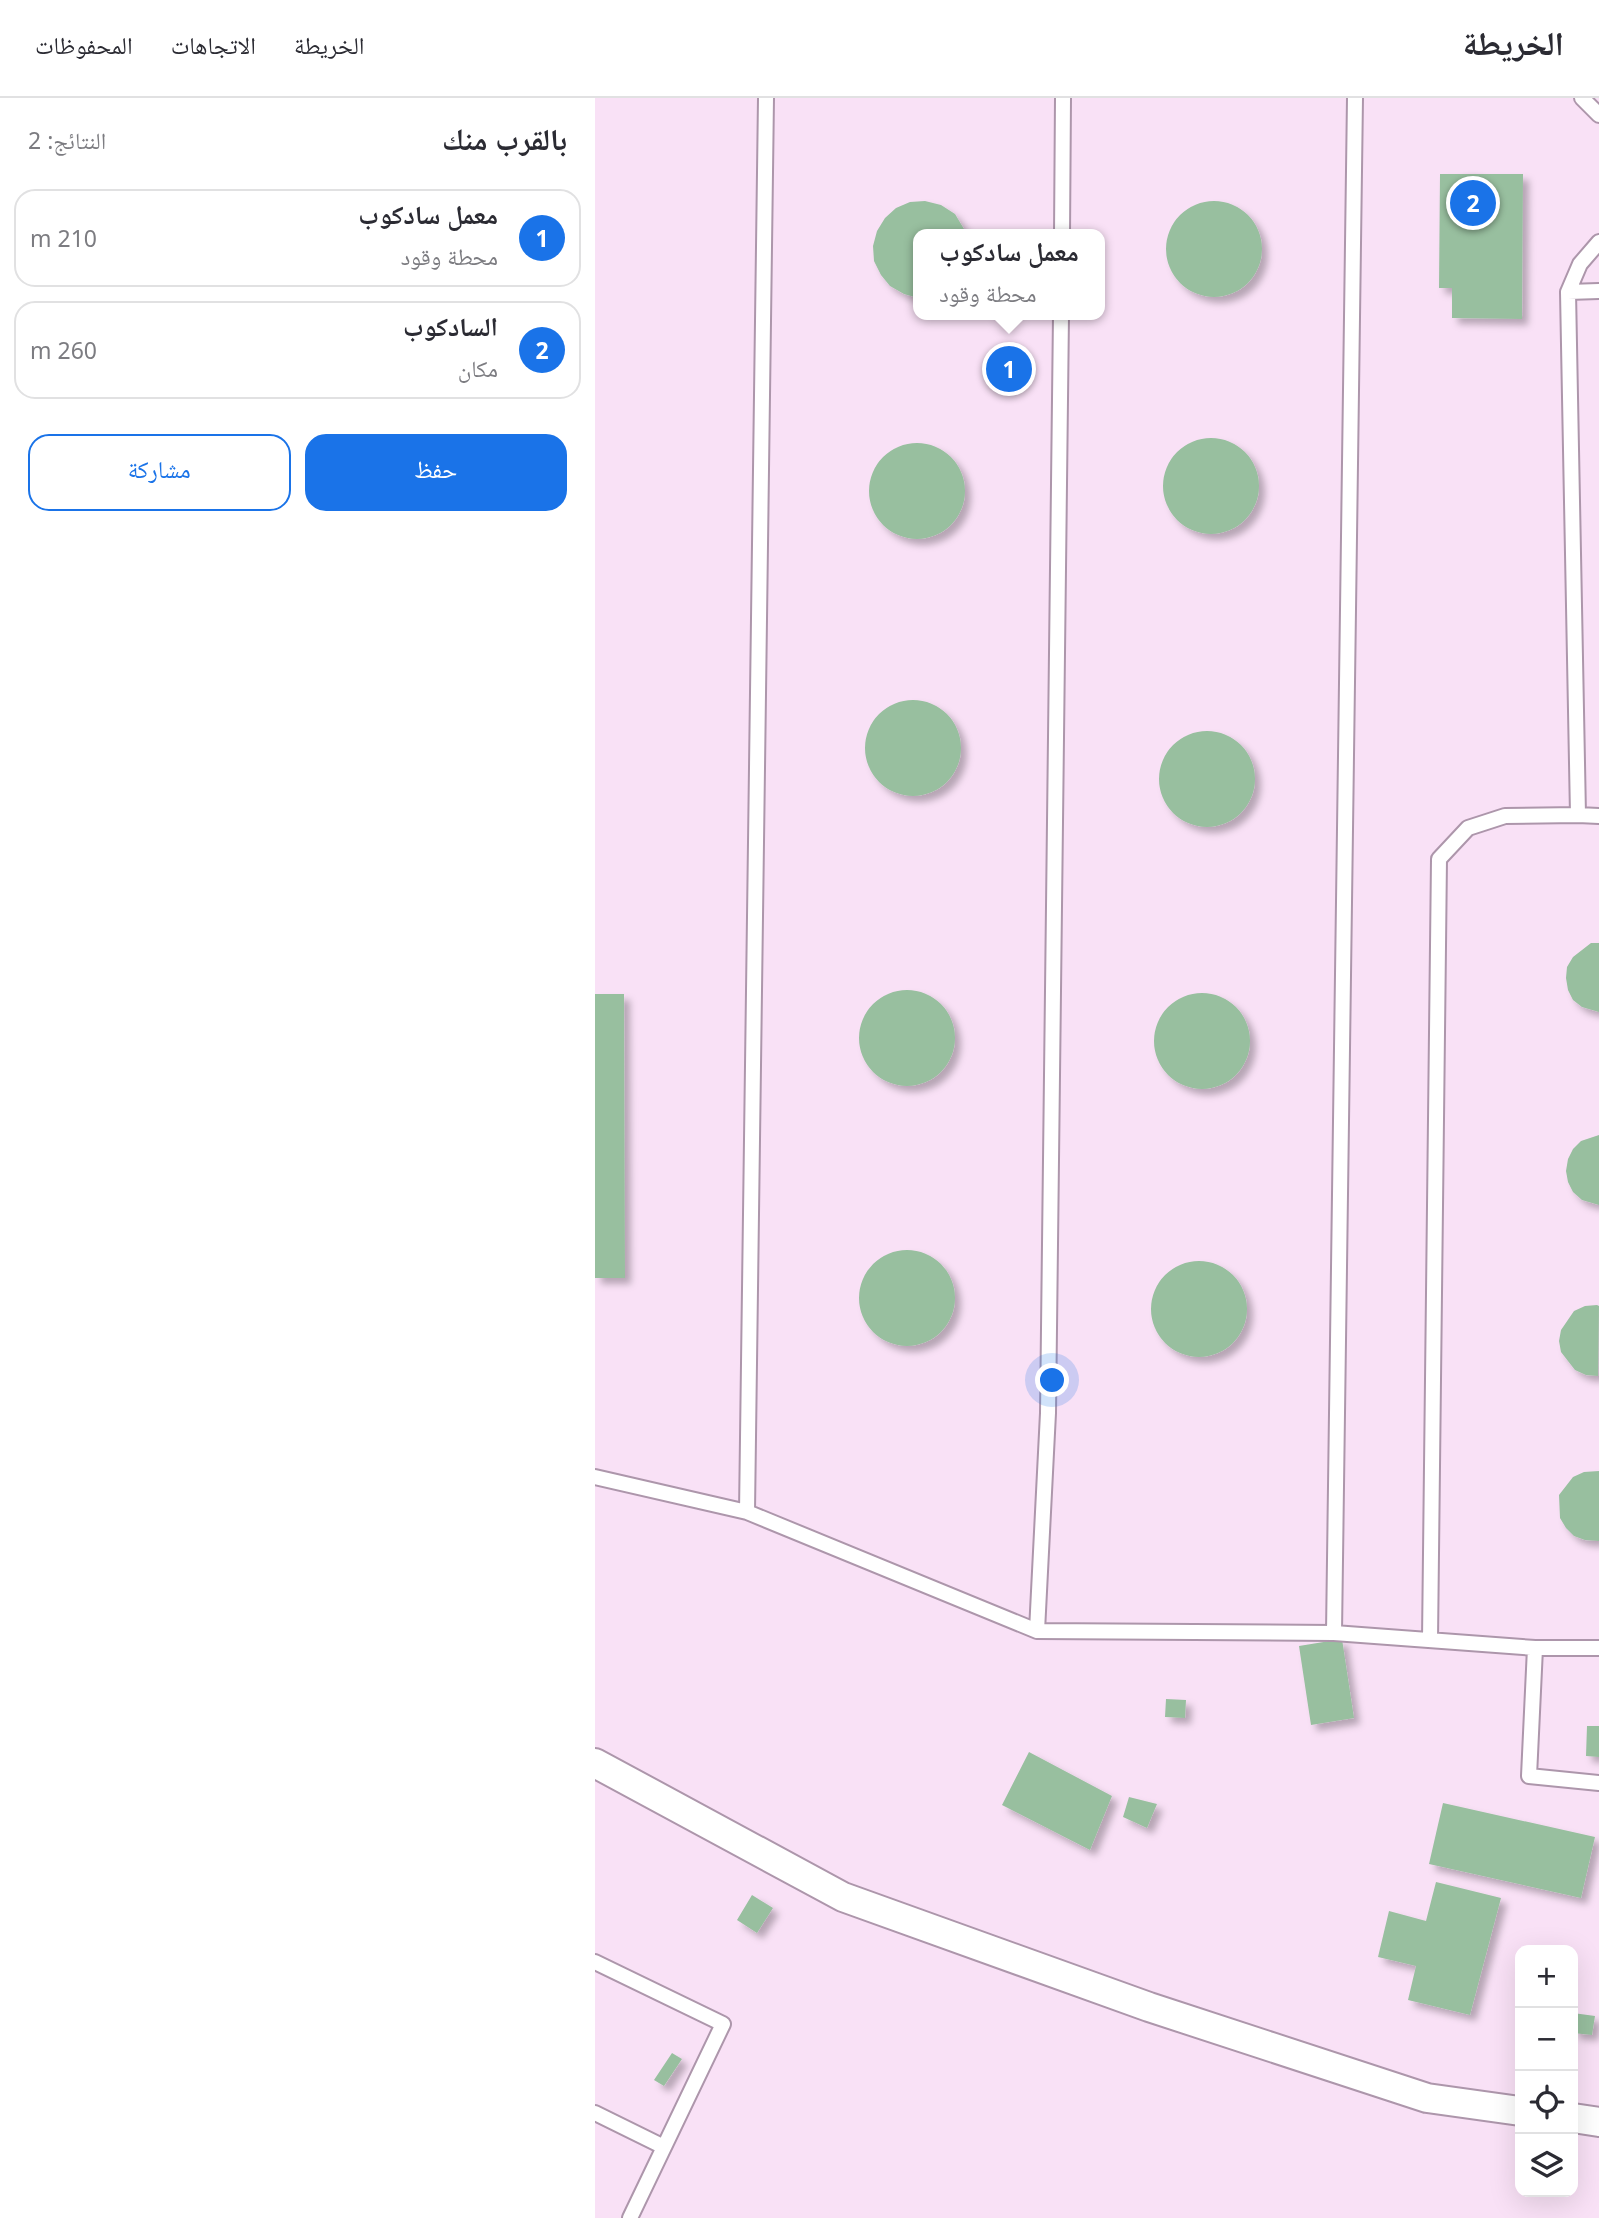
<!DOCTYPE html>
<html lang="ar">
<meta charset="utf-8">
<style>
:root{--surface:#fff;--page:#f7f7f7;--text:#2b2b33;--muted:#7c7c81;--line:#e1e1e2;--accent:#1a73e8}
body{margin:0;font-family:"Noto Sans","Noto Naskh Arabic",sans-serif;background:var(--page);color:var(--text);direction:rtl}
.controls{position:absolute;right:21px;bottom:21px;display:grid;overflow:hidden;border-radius:14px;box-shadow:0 7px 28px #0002}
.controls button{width:63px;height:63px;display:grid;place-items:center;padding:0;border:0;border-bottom:2px solid var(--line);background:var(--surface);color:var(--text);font:35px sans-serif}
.you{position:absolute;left:458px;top:1283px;width:24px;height:24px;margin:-18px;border:5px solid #fff;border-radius:50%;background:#1a73e8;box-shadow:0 0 0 10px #1a73e833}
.badge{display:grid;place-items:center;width:46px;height:46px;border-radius:50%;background:var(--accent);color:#fff;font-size:23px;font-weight:700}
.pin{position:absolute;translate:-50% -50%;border:4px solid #fff;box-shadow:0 2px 7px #0006}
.popup{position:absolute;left:318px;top:131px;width:192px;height:91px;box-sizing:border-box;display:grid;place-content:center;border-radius:14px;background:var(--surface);filter:drop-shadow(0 2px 5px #0005);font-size:23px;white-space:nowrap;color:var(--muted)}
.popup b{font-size:26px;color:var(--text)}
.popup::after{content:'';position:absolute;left:50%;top:100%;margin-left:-14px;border:14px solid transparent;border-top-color:var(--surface)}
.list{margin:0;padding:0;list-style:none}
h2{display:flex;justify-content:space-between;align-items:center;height:91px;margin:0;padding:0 28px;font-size:30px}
h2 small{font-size:23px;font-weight:400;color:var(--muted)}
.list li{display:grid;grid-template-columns:46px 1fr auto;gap:21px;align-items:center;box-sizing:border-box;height:98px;margin:0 14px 14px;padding:0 14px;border:2px solid var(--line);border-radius:21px}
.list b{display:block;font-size:26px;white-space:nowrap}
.list p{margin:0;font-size:23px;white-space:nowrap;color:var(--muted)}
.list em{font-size:23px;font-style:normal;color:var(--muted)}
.actions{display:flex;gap:14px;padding:21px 28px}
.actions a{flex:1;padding:16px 0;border:2px solid var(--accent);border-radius:21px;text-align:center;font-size:24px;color:var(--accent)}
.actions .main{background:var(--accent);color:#fff}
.icon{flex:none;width:38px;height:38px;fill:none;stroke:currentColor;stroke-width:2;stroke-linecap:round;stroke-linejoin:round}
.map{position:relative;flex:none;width:1004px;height:2120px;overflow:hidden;direction:ltr}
header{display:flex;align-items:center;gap:42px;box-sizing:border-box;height:98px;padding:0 35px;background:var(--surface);border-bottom:2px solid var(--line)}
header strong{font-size:33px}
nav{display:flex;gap:38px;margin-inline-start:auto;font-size:24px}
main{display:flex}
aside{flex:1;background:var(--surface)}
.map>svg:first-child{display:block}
.building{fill:#98bf9f;filter:url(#shadow)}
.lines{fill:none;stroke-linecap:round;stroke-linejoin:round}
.service-casing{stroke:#ad96ab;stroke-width:18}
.minor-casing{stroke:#ad96ab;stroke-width:32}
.service{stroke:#fff;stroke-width:14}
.minor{stroke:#fff;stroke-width:28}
</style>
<header>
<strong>الخريطة</strong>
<nav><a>الخريطة</a><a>الاتجاهات</a><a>المحفوظات</a></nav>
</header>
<main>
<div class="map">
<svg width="1004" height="2120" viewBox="0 0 1004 2120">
<defs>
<filter id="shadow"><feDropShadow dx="6" dy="6" stdDeviation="3.5" flood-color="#0004"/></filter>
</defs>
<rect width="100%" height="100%" fill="#f9e1f6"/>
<path class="building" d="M845,76h83l-1,145 -70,-1v-30h-13z
M571 151a48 48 0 1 1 96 0a48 48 0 1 1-96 0Z
M330,103l16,4 14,9 12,20h-49v64l-14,-4 -14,-8 -9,-11 -7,-14 -1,-15 4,-15 8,-13 11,-10 14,-6z
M568 388a48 48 0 1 1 96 0a48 48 0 1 1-96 0Z
M274 393a48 48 0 1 1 96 0a48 48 0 1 1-96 0Z
M270 650a48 48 0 1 1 96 0a48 48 0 1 1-96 0Z
M564 681a48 48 0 1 1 96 0a48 48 0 1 1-96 0Z
M996,845h8v69l-17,-5 -9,-7 -5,-10 -2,-12 1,-11 6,-10z
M264 940a48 48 0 1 1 96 0a48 48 0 1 1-96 0Z
M559 943a48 48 0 1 1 96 0a48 48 0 1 1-96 0Z
M0,896h29l1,284h-30z
M1004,1037v70l-17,-5 -9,-8 -5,-10 -2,-11 2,-12 5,-10 8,-8z
M264 1200a48 48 0 1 1 96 0a48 48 0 1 1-96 0Z
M556 1211a48 48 0 1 1 96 0a48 48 0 1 1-96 0Z
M1002,1207l2,1 -1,70 -12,-1 -11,-5 -14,-18 -2,-11 2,-11 13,-19 11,-5z
M1004,1373v70l-14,-1 -11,-4 -8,-8 -6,-10 -1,-23 14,-18 11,-5z
M747,1541l12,79 -43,7 -12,-79z
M571,1601l20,1 -1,18 -20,-1z
M992,1628h12v31l-13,-1z
M434,1654l83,44 -22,54 -88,-45z
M534,1699l28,7 -10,24 -24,-11z
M848,1705l152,34 -14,61 -152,-34z
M841,1784l65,16 -31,117 -62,-15 8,-34 -38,-9 11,-46 37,10z
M157,1797l21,13 -16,25 -20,-13z
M978,1915l22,3 -3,19 -19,-2z
M77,1955l10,6 -18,27 -10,-6z"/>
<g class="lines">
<g class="service-casing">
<path id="service" d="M987,0l17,17
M467,136l1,-136
M1004,193l-31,1 10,523 21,1
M973,194l12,-28 19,-22
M0,1379l152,35 290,119 297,2 201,15 -6,128 70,7
M152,1414l19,-1414
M442,1533l11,-218 13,-1098
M739,1535l21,-1535
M835,1542l9,-781 29,-31 37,-12 73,-1
M940,1550h64
M0,1864l128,62 -93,194
M0,2015l69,34"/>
</g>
<g class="minor-casing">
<path id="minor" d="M0,1665l248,134 306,110 278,91 93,13
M978,2020l26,4"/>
</g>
<use href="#service" class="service"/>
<use href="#minor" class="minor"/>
</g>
</svg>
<div class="controls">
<button>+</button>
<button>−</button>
<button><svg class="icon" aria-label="locate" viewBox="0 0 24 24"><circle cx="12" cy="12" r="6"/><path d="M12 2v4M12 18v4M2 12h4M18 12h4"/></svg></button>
<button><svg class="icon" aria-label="layers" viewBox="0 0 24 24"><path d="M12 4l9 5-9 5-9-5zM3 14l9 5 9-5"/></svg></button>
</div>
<div class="you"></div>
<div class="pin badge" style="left:414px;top:271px">1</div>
<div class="popup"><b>معمل سادكوب</b>محطة وقود</div>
<div class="pin badge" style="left:878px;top:105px">2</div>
</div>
<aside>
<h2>بالقرب منك<small>النتائج: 2</small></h2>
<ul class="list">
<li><span class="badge">1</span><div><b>معمل سادكوب</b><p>محطة وقود</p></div><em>210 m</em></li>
<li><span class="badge">2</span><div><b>السادكوب</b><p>مكان</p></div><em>260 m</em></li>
</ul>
<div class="actions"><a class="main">حفظ</a><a>مشاركة</a></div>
</aside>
</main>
